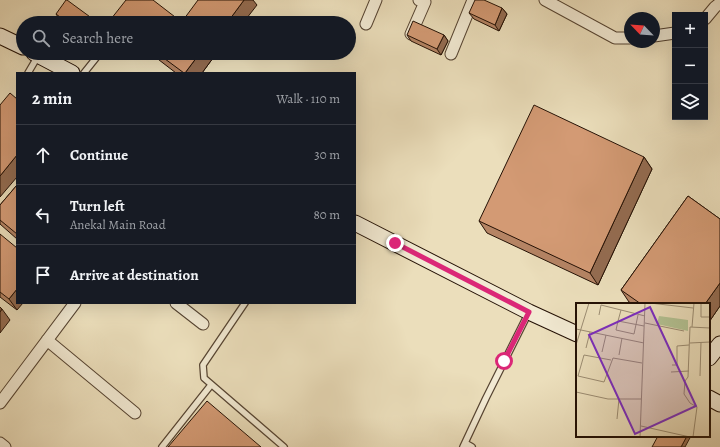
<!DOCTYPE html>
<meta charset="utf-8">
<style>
:root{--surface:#171b24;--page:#242831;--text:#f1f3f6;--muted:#9ea1a6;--line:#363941}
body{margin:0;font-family:Alegreya,serif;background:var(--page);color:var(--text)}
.controls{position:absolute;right:12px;top:12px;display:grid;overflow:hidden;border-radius:0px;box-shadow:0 4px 16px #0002}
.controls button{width:36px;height:36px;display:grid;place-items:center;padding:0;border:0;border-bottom:1px solid var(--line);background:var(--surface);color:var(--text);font:20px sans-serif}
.compass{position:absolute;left:624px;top:12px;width:36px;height:36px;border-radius:50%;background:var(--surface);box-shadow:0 4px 16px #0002;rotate:295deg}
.stop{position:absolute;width:12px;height:12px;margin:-9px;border:3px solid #db2777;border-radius:50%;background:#fff}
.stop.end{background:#db2777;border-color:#fff;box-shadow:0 1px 4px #0008}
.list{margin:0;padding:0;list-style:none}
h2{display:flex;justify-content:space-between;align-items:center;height:52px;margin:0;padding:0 16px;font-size:17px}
h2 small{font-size:13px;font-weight:400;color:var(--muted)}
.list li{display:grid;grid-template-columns:26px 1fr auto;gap:12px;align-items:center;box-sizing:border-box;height:60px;padding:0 16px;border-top:1px solid var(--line)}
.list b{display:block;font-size:15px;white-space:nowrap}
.list p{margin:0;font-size:13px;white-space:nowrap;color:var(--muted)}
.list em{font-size:13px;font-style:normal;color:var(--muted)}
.icon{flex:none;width:22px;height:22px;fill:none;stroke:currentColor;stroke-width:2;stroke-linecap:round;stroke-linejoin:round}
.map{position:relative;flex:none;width:720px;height:447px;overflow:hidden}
.search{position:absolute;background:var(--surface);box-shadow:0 4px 16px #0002;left:16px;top:16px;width:340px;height:44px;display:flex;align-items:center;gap:10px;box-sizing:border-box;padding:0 14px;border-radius:22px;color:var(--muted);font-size:15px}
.panel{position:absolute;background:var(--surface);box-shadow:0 4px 16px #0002;left:16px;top:72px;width:340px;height:232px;border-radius:0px}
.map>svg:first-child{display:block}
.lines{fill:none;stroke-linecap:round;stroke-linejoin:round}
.lane-casing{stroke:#564432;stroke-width:8}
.street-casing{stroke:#564432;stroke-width:13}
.secondary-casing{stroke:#241105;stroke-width:17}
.lane{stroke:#f2ead3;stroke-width:5.5}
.street{stroke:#f2ead3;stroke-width:11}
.secondary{stroke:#f2ead3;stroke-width:15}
.wall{fill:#b58464;stroke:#241105}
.shaded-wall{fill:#946c51;stroke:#241105}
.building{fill:#d39a74;stroke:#241105}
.route{stroke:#db2777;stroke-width:5}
.inset-road{fill:none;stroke:#9b8c72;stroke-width:1}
.view{fill:#7b2cbf;fill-opacity:0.15;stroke:#7b2cbf;stroke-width:2}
.inset-edge{fill:none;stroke:#241105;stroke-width:2}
</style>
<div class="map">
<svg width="720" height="447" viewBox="0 0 720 447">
<rect width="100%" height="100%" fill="#ebdebb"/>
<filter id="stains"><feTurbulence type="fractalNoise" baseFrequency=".005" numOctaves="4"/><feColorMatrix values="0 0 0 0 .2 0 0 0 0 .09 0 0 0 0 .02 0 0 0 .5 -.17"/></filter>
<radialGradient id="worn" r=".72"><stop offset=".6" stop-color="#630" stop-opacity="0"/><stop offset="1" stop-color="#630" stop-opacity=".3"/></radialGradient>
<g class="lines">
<g class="lane-casing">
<path id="lane" d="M28,73l10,-17
M84,73l16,-20
M245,303l-42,62 1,13 80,69
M465,443l7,4
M162,447l49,-62
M463,447l23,-49 43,-86"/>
</g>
<g class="street-casing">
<path id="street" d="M545,0l70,38h15
M705,19l10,-12 5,-4
M366,24l10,-24
M411,34l14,-32 -6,-2
M654,36l21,-3
M451,54l22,-54
M176,303l27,21
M47,340l88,73
M0,403l75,-100
M0,443l5,4"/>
</g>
<g class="secondary-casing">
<path id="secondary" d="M0,36l23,11
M34,53l38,20
M355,223l174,89 48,22
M709,358l11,-14
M709,398l11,6"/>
</g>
<use href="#lane" class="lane"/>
<use href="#street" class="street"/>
<use href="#secondary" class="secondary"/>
</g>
<path class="wall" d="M502,8l5,6 -8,17 -25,-12 -5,-6z
M56,14l42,9h-36z
M407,35h37l4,6 -7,14 -30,-14z
M150,53h59l4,5 -11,15h-26z
M211,53h10l-4,5z
M644,157l8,12 -54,116 -111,-52 -8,-12z
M17,185v54l-17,-15v-19z
M688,196l32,23v87l-11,16v-18h-76l-4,-2 -8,-12z
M0,234l17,76 -17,-13z"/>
<path class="shaded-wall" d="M244,0h9l4,5 -14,18h-16z
M502,8l5,6 -8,17 -4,-6z
M179,20l3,3h-5z
M444,35l4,6 -7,14 -4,-6z
M200,53h9l4,5 -11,15h-17z
M214,53h7l-4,5z
M17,155v22l-17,20v-21z
M644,157l8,12 -54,116 -8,-12z
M720,283v23l-11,16v-18h-4z
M17,289v14h6l-6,7 -8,-11z
M2,309l8,11 -10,13v-21z
M687,436h4l-6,11h-4z"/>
<path class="building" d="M66,0h1l30,22v1h-29l-12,-9z
M126,0h27l26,20 -2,3h-60l-6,-4z
M198,0h46l-17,23h-46z
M475,0h9l18,8 -7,17 -26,-12z
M413,21l31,14 -7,14 -30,-14z
M157,53h43l-15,20h-1z
M10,93l7,6v56l-17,21v-71z
M534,105l110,52 -54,116 -111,-52z
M17,185v49l-17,-14v-15z
M688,196l32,23v64l-15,21h-64l-20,-14z
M0,234l17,14v41l-8,10 -9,-7z
M0,307l2,2 -2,3z
M207,401l54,46h-93z
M658,436h29l-6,11h-29z"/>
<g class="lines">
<path class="route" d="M395,243l134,69 -25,49"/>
</g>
<g transform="translate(576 303)">
<rect width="134" height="134" fill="#ebdebb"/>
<path d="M83,13l29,4v11l-31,-7z" fill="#b3c293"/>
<path class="inset-road" d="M74,0l43,5M125,0v14h9M45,7l-3,11 26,5M23,12l2,-10 44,11M42,18l-2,9 18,4 4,-19M69,20l39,8M116,24l2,-24M0,26l68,14M114,40l20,-1M0,42l13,-42M10,45l4,-16M26,49l4,-17M43,52l3,-17M35,57l-27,-5 -6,21 26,6 9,-24 29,5M96,62h5v-19l12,-1M95,69l18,-1M124,73l1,-34M0,89l32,7h33M41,116l2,-20M65,123l49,11M64,134l5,-134M117,134l4,-30 -7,-4 -6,-9 1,-13 3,-4 2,-50 20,1"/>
<path class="view" d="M74,4l46,99 -61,28 -46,-99z"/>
<rect width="134" height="134" class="inset-edge"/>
</g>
<rect width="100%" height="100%" filter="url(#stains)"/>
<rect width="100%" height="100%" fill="url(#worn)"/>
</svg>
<div class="controls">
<button>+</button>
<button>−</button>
<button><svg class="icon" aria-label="layers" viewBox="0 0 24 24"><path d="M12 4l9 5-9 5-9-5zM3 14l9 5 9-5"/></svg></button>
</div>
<svg class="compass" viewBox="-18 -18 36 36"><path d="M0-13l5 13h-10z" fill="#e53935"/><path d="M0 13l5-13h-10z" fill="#9ea1a6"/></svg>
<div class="stop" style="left:504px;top:361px"></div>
<div class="stop end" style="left:395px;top:243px"></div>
<div class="search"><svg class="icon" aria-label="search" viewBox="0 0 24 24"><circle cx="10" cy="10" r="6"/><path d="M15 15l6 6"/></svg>Search here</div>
<section class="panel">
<h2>2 min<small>Walk · 110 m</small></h2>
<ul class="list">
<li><svg class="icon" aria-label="ahead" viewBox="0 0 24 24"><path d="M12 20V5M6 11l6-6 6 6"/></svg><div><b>Continue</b></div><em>30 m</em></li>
<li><svg class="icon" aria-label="left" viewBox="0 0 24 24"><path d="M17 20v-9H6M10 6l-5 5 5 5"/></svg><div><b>Turn left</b><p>Anekal Main Road</p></div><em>80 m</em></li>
<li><svg class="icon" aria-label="arrive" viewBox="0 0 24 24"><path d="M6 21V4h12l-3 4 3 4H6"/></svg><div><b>Arrive at destination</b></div></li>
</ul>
</section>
</div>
